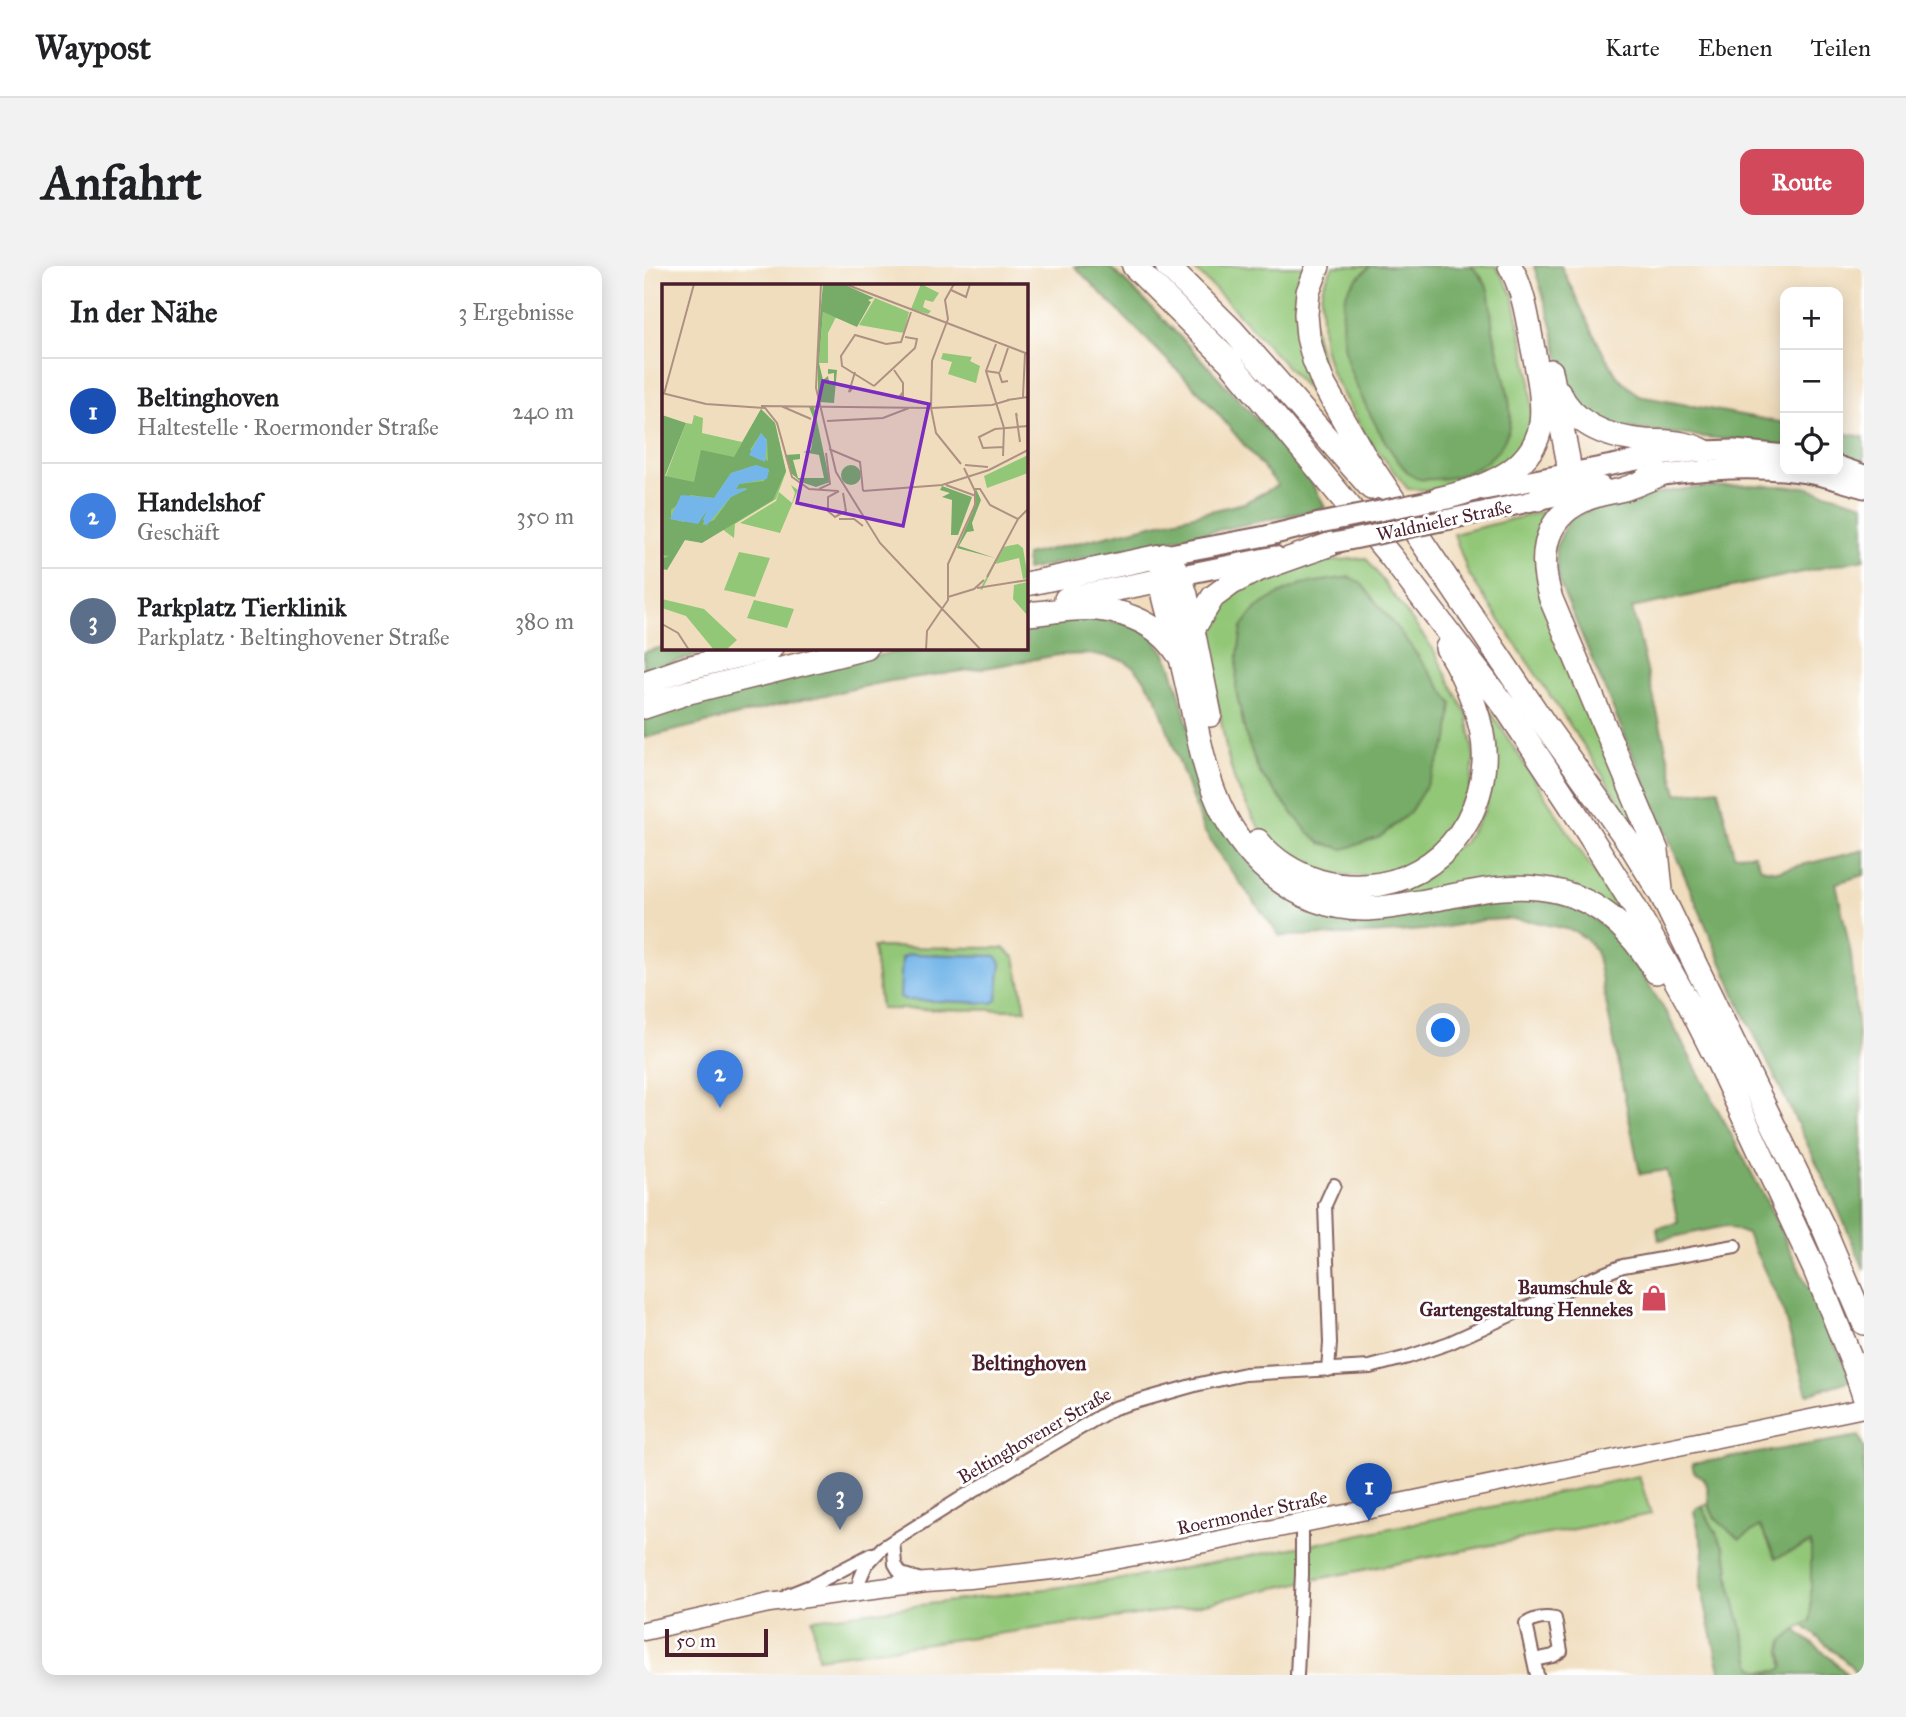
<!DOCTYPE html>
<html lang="de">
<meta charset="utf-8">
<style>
:root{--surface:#fff;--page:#f2f2f2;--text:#202124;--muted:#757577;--line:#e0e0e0;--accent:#d1495b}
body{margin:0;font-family:"IM FELL Great Primer",serif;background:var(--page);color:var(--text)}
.controls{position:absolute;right:21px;top:21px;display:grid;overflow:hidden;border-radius:14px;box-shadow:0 4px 18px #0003}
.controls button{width:63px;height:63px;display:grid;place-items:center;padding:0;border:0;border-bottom:2px solid var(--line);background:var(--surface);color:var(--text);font:35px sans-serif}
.scale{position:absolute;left:21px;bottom:18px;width:103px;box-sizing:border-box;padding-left:7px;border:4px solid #4a1f2b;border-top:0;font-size:19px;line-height:24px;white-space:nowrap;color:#4a1f2b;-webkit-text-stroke:5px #fff;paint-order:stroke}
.you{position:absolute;left:800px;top:765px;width:24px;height:24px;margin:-18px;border:5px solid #fff;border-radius:50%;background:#1a73e8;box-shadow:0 0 0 10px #1a73e833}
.badge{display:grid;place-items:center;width:46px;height:46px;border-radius:50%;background:var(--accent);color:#fff;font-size:23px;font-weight:700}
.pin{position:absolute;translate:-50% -58px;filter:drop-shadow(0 2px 4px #0008)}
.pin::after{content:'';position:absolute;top:37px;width:24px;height:21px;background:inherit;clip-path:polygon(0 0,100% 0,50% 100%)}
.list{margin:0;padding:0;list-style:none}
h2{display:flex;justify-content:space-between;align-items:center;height:91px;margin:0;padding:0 28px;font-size:30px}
h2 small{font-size:23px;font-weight:400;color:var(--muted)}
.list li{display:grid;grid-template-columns:46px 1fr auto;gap:21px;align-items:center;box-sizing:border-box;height:105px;padding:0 28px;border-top:2px solid var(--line)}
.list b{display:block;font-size:26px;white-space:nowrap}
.list p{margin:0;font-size:23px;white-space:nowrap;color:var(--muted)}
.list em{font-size:23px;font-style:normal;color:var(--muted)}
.icon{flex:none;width:38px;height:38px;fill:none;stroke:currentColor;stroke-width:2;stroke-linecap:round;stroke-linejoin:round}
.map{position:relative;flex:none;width:1220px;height:1409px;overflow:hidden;border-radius:14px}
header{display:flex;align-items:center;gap:42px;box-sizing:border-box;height:98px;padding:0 35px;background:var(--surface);border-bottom:2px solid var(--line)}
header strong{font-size:33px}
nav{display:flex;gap:38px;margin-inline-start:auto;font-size:24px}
.intro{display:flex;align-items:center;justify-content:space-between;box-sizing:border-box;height:168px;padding:0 42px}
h1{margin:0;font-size:49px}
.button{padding:18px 32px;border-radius:14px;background:var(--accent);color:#fff;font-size:24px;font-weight:700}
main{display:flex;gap:42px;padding:0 42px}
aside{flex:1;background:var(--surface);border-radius:14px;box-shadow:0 4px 18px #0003}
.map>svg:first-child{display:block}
.green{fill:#93c778;stroke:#6e7352;stroke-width:2}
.forest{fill:#76ac68;stroke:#60664a;stroke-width:2}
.water{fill:#74b6e9;stroke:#5f6a8a;stroke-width:2}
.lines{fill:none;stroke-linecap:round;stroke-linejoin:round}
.street-casing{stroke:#84625e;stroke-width:16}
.secondary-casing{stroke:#84625e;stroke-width:21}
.primary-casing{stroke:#84625e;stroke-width:23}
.highway-casing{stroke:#84625e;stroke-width:26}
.street{stroke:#fff;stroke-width:12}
.secondary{stroke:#fff;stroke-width:18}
.primary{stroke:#fff;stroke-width:19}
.highway{stroke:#fff;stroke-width:23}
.primary-bridge-casing{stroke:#84625e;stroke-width:23;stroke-linecap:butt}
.primary-bridge{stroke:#fff;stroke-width:19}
.labels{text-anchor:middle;stroke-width:6;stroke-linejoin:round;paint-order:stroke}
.street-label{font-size:19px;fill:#4a1f2b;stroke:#fff}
.poi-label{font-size:19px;font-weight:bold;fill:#4a1f2b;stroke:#fff;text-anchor:end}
.neighbourhood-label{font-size:21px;font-weight:bold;fill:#4a1f2b;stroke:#fff}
.inset-road{fill:none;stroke:#ae9183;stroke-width:2}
.view{fill:#7b2cbf;fill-opacity:0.15;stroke:#7b2cbf;stroke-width:3.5}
.inset-edge{fill:none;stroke:#4a1f2b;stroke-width:3.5}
</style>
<header>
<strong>Waypost</strong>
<nav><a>Karte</a><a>Ebenen</a><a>Teilen</a></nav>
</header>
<div class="intro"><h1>Anfahrt</h1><a class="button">Route</a></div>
<main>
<aside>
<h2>In der Nähe<small>3 Ergebnisse</small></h2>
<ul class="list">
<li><span class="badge" style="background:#1a4fb4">1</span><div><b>Beltinghoven</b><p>Haltestelle · Roermonder Straße</p></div><em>240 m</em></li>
<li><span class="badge" style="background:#3f7fe0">2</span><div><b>Handelshof</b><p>Geschäft</p></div><em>350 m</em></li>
<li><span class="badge" style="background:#5c6f8a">3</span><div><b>Parkplatz Tierklinik</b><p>Parkplatz · Beltinghovener Straße</p></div><em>380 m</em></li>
</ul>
</aside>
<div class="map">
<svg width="1220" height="1409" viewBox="0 0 1220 1409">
<rect width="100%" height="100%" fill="#fff"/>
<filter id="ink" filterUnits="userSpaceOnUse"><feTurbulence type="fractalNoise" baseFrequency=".0143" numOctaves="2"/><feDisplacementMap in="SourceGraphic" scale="14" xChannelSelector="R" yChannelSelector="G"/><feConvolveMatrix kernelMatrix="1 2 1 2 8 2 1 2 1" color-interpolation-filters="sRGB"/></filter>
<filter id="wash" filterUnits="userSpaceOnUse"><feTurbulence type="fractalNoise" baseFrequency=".00686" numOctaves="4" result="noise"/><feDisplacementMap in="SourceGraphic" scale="28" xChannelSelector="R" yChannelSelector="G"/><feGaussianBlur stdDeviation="1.57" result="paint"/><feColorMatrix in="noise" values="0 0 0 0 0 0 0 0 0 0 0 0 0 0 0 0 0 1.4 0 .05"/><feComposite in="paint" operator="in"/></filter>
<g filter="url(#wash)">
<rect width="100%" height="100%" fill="#f0ddbd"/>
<path class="green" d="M547,0h119l-6,12 29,139 -109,-119z
M689,0h163l17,29 17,81 2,40 -6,20 -9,16 -17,17 -21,9 -47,12 -24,-1 -43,-54 -34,-63 -8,-29 -2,-47 2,-10z
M913,242l-20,45 112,295 -63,-99 -118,-176 -14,-39z
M722,292l67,91 34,66 7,42 -4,34 -13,36 -32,29 -23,12 -34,9 -40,-4 -28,-9 -25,-16 -22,-30 -18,-36 -8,-29 -19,-101 1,-23 10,-26 39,-25 57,-16z
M834,426l147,228 -43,-28 -236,8 -59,-21 -35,-39 96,52 115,-48 21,-33 10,-37v-27z
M229,681l131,1 11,10 11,52 -145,-1z
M995,1210l12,38 -334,65 -144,31 -355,48 -6,-39 318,-41 184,-34z
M1064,1238l7,14 45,8 51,17v78l-15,9 -13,11 -2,11 2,16 -5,3h-21l-5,-5 -22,-81 -2,-22 -4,-15 -22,-41z"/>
<path class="forest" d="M430,0h35c54,51 104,105 154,160 22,25 49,50 62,82l-299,62v-15l218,-52 34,-18 -75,-89z
M726,0h101c6,6 13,12 16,21 4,12 4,29 6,42 3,16 7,31 11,47 4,17 10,40 3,58 -11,29 -43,45 -72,45 -7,0 -15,2 -21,-2 -22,-14 -56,-84 -65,-110 -6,-19 -10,-54 -3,-73 3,-10 17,-20 24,-28z
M890,0h27l39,81 17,29 22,20 146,27v23l-168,-19 -24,-9 -19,-21 -16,-43 -6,-29z
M1194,166l26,5v30l-26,-10z
M1104,219l56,2 60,17v55l-232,49 45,186 41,-5 16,66 20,-1 7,14 16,3 87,-21v25l-28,8 15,71 10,118 3,197 -31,-72 -94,-194 -180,-421 -4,-33 14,-30 44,-19 78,-12z
M705,311l12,6 46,58 45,62 -4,37 -19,41 -19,31 -30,25 -36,12 -23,-6 -14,-12 -48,-59 -13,-36 -10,-45 1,-29 5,-35 14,-19 27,-16 19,-8z
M448,352l37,6 22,11 13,17 7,14 10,33 25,95 106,116 28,9h33l130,-21h31l26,6 25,9 23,16 18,20 41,65 101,190 84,176 -45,14 -25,-87 -35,-73 -21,-8 -67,14 -2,-12 21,-5 -11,-53 -27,4 -44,-223 -10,-12 -12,-8 -43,-10 -23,-2 -25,1 -47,9 -50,4 -38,2 -68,1 -55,-73 -22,-34 -47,-132 -14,-21 -8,-9 -11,-7 -29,-6 -36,1 -67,12 -101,14 -102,22 -144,35v-20l59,-18 140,-37 69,-15h114v-23z
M19,381v1h58l-77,23v-19z
M1215,1170l5,13v226h-8l-5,-9 -48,-41 8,-4v-78l-35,15 -16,-32 -20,13c-8,-7 -20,-14 -26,-23 -11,-17 2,-33 -20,-44l-2,-8z
M1058,1241l22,41 4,15 2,22 22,82c9,7 21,7 31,1l1,-7 -3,-9 2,-11 13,-11c16,15 37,27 51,45h-126l-20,-88 3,-36 -10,-39 3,-4z"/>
<path class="water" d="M266,688l86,2 5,7 -4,37 -5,3 -85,-3 -7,-3 2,-39z"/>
</g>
<g filter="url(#ink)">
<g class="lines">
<g class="street-casing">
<path id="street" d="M684,1104l2,-27 -5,-138 9,-20
M249,1275l2,23 6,10 20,6
M214,1324l2,-11 6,-14 16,-17 81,-51 151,-89 81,-23 50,-11 125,-7 38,-10 41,-14 134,-61 40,-16 112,-20
M144,1329l25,-10 59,-31
M890,1394l19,-4 8,-5 -6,-32c-10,-2 -20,-1 -29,5l11,51
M653,1409l5,-101v-51"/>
</g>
<g class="secondary-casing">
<path id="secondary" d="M0,1365l125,-28 157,-21 44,-3 100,-11 120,-22 674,-138"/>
</g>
<g class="primary-casing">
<path id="primary" d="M1194,200l26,9
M1000,212c57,-9 116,-14 173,-3 16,3 32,9 47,13
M840,224l174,-34 46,-5 30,-1 51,5
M797,255l160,-35
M521,289l101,-19 54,-13
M523,312l108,-22"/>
</g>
<g class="highway-casing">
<path id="highway" d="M490,0l95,95 163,197 114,150 65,98 63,100 55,98 28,56 98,210 40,99 9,27
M523,0l66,65 138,157
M674,0l-10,26 -2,22 2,23 6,23 10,25 39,69 182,271 85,119 32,52 162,333 40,94
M915,126c16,34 51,46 86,49 13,1 26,0 38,3 7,1 15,4 21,7
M1015,209c-11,5 -23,10 -35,14 -14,4 -29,5 -42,12 -41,19 -43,60 -31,98l106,252 4,39
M895,233l30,-25 -1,-15 -17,-88
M790,234c42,-9 99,-26 107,-76 3,-25 -3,-51 -8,-75 -5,-27 -9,-59 -23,-83
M521,289c-1,8 -3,18 -3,26 1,19 9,39 14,57 7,27 13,55 19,83 5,24 10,48 19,71 24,63 78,116 149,117 25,0 49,-6 73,-10 22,-4 45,-10 68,-11 70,-6 117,24 152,84
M521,289l15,20 6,20 24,120
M382,318l139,-29
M422,333l96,-19
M382,348c16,-1 32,-4 48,-5 40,-3 83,11 104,45
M548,365l21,-34 19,-14 23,-12 79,-28
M0,417l43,-15 84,-20
M0,441l45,-15 177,-44
M614,575c15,19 38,33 61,40 84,23 159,-32 165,-118 3,-36 -18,-84 -37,-115"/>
</g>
<use href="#street" class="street"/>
<use href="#secondary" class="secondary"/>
<use href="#primary" class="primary"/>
<use href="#highway" class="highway"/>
<g class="primary-bridge-casing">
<path id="primary-bridge" d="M676,257l114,-23
M690,277l107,-22"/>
</g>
<use href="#primary-bridge" class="primary-bridge"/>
</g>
</g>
<defs>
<g id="shop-bare" transform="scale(2.1)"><path d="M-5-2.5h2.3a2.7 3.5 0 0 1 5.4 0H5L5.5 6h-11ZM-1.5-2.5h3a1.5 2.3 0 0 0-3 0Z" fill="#d1495b" stroke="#fff" stroke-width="2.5" paint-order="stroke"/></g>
</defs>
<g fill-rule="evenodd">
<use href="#shop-bare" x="1010" y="1032"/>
</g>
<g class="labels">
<g class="street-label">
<text transform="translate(800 254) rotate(-12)" y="7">Waldnieler Straße</text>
<text transform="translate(390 1169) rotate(-30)" y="7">Beltinghovener Straße</text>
<text transform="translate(608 1246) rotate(-12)" y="7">Roermonder Straße</text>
</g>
<g class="poi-label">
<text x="989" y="1028">Baumschule &amp;<tspan x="989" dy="22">Gartengestaltung Hennekes</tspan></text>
</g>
<g class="neighbourhood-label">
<text x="385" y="1104">Beltinghoven</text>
</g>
</g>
<g transform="translate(18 18)">
<rect width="366" height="366" fill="#f0ddbd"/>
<path d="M259,0l18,9 -6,9 -8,-2 -2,7 8,4 -3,3 -17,-5zM213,14l34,14 -5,21 -45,-8zM161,28l13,5 -8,16v30h-9zM281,69l29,4 -2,4 10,5 -4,17 -28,-9 4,-12 -11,-3zM99,125l14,14 11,49 -10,27 -41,25 -1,14 -12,-9 -37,10 -23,30v-83l24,-63 6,1 2,-9 9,3 -1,15 40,9zM366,171v18l-41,15 -3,-12zM129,201l7,5 -18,43 -40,-10 36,-22 3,-9 13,11 3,-10zM356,260l5,4 5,30 -5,1 -4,-21 -24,6 -13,26 -2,-1 23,-42zM77,268l31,6 -15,39 -31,-7zM366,298v34l-15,-17 1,-14zM0,315l42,10 33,31 -11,10h-12l-28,-34 -24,-8zM92,316l40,9 -7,19 -40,-10z" fill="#93c778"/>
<path d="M161,0h20l31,14 -6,2 3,2 -14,25 -34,-15 -4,51 4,17 5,-4 1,6 5,-1v-8l-6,1v-5l9,1 -3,33 -15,-1 -1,-10v-54zM147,123h5l16,75 -14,5 -15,-5 -11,-10 -5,-17 15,-1v5l-7,1 5,18h26l-5,-23 -16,-3 8,-2 4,-28zM99,125l14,14 11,48 -13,29 -71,43 -17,-3 -18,30 -5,-1v-10l7,-3 -7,-1v-140l24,8 -21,53 29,6 7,-32 33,7zM99,149l6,7 1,21 -18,-11zM94,181l13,6 -5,10 -25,3 -3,5 11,-1 -16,9 -17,23 -11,5 4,-16 -23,13 -13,-3v-9l19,-15 24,3 17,-25zM179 191a10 10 0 1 1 20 0a10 10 0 1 1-20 0ZM280,202l30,11 -14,38h-7l1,-35 -10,-3 8,-4 -10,-3zM314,205l5,11 -9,23 2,8 -7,1 -8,14 36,12 -38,-10 16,-37z" fill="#76ac68" fill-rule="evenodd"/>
<path d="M99,149l6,7 -2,22 -16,-7zM94,181l13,4 -2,10 -28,5 -3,5h12l-17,8 -25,29 -3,-7 5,-10 -10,15 -28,-5 11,-24 33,3 17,-25z" fill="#74b6e9"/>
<path class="inset-road" d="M159,0l-5,104 20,84 44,71 101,107M183,0l183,70M292,0l-9,16 3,19 -16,42 -1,47 5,25 25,31M289,6l15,7 4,-13M334,60l-10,27 18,57 -1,28M232,86l9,13v13h-3l3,-4M324,87l13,2 3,9 6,-1M338,88l8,-24M212,102l-32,-20 -1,-10 14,-21 31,9 15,-2 10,-30M212,102l41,-38 2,-9 -12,-2M190,105l-3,3 6,-20M0,109l44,11 59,4 12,15 15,54 17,12 29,2M2,110l30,-110M361,113l2,-44M345,116l21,-3M99,122l170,2 61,-3 17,-5M119,122l30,13M355,132l-1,-3 4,29M165,137l56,-3 26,-10M341,163l-20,1 -4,-11 16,-8 33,-3M167,165l31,13 3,29M303,181l23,2M284,201l30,11M157,205l11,-5 -4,-31M312,205h6l10,16 28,14M177,207l-11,6v14l7,6 11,-6 -3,-18M201,207l79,-6 47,-15 39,-20M177,235h15l9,7M325,293l31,-58 10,-10M315,304l51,-8M286,313l26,-8 10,-9M0,340l16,9 11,17M264,366l1,-19 21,-31v-36l27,-59v-14l-11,-23"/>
<path class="view" d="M161,97l106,23 -26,122 -106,-23z"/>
<rect width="366" height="366" class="inset-edge"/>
</g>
</svg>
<div class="controls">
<button>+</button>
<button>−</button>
<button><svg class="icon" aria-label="locate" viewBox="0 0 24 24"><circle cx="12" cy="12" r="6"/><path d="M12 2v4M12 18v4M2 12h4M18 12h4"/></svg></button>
</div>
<div class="scale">50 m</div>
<div class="you"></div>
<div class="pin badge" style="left:725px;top:1255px;background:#1a4fb4">1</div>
<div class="pin badge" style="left:76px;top:842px;background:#3f7fe0">2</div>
<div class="pin badge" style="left:196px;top:1264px;background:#5c6f8a">3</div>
</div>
</main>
